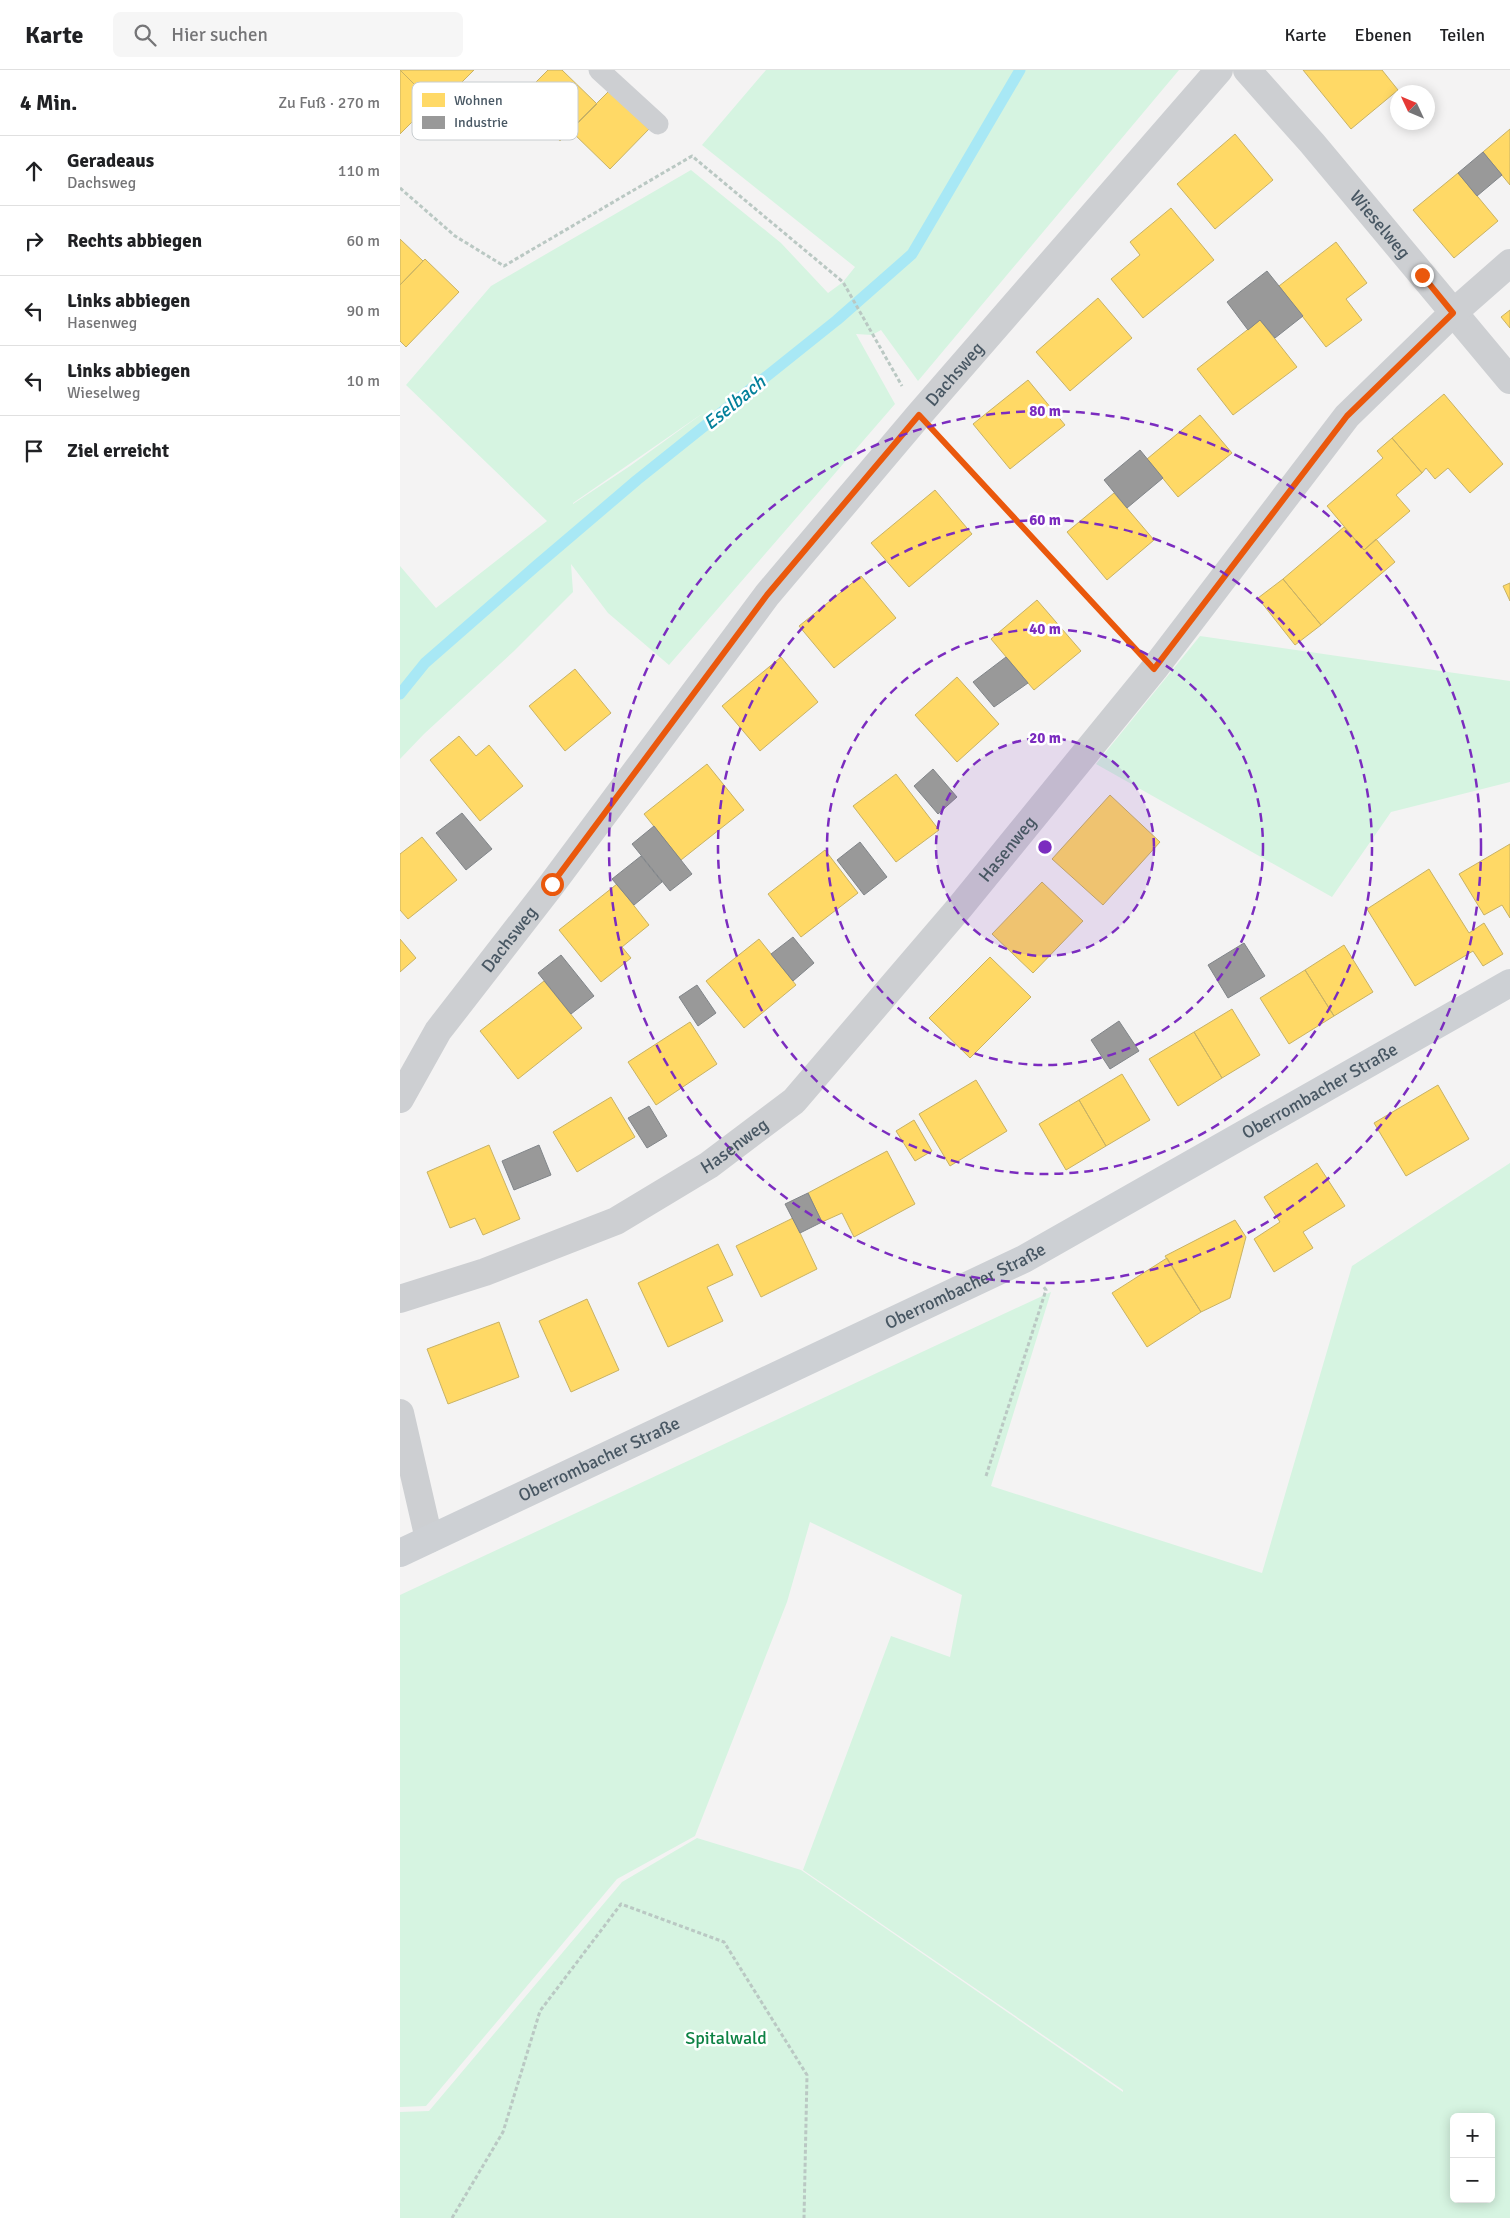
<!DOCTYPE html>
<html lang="de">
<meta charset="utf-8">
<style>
:root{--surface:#fff;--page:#f6f6f6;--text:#202124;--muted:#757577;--line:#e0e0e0}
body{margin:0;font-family:Signika,sans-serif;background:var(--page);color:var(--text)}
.controls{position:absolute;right:15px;bottom:15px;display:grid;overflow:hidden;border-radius:8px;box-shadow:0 2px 12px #0003}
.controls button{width:45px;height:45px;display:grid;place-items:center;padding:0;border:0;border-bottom:1px solid var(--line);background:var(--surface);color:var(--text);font:25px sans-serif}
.compass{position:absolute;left:990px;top:15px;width:45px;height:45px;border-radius:50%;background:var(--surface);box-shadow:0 2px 12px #0003;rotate:314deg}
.stop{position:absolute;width:15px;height:15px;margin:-11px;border:4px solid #ea580c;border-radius:50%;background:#fff}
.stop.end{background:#ea580c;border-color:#fff;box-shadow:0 1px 5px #0008}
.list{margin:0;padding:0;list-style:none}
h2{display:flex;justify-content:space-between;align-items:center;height:65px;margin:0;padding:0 20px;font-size:21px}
h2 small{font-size:16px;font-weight:400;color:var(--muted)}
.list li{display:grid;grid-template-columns:32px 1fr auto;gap:15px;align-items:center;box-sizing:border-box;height:70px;padding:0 20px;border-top:1px solid var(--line)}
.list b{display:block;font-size:19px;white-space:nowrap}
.list p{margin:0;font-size:16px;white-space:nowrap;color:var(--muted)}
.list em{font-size:16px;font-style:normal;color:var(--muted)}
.icon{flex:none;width:28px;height:28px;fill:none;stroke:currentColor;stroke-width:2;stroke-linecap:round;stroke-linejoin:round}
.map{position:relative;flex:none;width:1110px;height:2148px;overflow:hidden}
header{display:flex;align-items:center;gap:30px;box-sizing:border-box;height:70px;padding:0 25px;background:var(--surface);border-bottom:1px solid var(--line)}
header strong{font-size:24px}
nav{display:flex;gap:28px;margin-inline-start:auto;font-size:18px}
.search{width:350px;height:45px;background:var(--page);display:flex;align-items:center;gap:12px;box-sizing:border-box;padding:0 18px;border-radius:8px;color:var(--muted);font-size:19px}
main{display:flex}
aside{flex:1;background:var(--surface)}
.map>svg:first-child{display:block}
.green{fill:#d6f4e1;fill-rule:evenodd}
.homes{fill:#ffd966;stroke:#c8b265}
.industry{fill:#999;stroke:#818589}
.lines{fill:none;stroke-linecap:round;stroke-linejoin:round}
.stream{stroke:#a8e8f5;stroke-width:11}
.path{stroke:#bac8c3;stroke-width:3;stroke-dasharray:4 2.5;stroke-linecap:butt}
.lane{stroke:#cdcfd2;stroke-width:21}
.street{stroke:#cdcfd2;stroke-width:28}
.secondary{stroke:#cdd0d4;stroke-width:28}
.route{stroke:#ea580c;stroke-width:6}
.ring{fill:none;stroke:#7b2cbf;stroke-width:2.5;stroke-dasharray:9 6}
.labels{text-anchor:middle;stroke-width:5;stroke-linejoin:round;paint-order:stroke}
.street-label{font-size:18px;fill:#485763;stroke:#fff}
.park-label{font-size:18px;fill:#0d8244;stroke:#fff}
.water-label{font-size:19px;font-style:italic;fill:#03809b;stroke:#fff}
.key{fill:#fff;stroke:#c8cdd0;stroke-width:1}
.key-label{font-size:14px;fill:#485763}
.centre{fill:#7b2cbf;stroke:#fff;stroke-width:2.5}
.ring-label{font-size:15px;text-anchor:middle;font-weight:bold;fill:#7b2cbf;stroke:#fff;stroke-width:5;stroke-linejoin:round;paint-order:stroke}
</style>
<header>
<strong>Karte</strong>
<div class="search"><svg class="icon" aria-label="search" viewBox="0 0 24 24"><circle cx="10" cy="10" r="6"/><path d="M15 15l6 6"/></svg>Hier suchen</div>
<nav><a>Karte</a><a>Ebenen</a><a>Teilen</a></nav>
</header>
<main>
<aside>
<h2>4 Min.<small>Zu Fuß · 270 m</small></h2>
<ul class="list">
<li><svg class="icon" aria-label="ahead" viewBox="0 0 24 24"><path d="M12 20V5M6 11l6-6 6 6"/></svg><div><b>Geradeaus</b><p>Dachsweg</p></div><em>110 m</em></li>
<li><svg class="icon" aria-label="right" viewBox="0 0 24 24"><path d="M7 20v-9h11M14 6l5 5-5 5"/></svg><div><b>Rechts abbiegen</b></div><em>60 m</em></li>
<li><svg class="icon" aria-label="left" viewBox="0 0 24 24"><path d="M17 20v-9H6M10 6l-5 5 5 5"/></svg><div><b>Links abbiegen</b><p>Hasenweg</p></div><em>90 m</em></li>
<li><svg class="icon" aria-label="left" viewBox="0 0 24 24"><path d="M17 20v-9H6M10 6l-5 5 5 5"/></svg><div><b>Links abbiegen</b><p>Wieselweg</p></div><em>10 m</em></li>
<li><svg class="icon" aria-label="arrive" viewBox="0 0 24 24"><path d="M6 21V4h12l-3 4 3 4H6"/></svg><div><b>Ziel erreicht</b></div></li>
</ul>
</aside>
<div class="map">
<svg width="1110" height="2148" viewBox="0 0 1110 2148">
<rect width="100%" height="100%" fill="#f4f3f3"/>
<path class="green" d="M366,0h413l-261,311 -37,-51 -9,5 -16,-1 39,70 -226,261 -61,-52 -37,-49 2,28 -59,59 -90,83 -24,25v-193l36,42 111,-87 -141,-136 85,-99 200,-116 90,73 47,50 15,-11 12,-15 -153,-122zM306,341l-76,55 -57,38v-1z
M800,566l310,45v101l-119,30 -59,85 -236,-133z
M1110,1093v1055h-1110v-106l29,-1 193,-229 75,-44 104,32 322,222v-2l-320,-220 88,-234 59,21 12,-62 -152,-73 -23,80 -92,234 -78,43 -191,227 -26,1v-512l651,-303 -60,194 271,87 90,-307zM1054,2047h37v82h-37z"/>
<path class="homes" d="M0,0l32,32 -32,32z
M0,0h74l-37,37z
M148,0h14l35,34 -37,37 -42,-41z
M903,0h79l16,20 -47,39z
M209,21l40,38 -39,40 -40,-39z
M1110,59v56l-27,-33z
M835,64l38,46 -58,49 -38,-45z
M1058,103l40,48 -44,37 -41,-48z
M771,138l43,52 -71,58 -32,-39 29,-24 -10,-13z
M0,169l23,22 -23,24z
M936,172l31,41 -21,16 16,21 -36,27 -47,-61z
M25,189l34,33 -53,55 -6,-6v-56z
M698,228l34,40 -62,53 -34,-39z
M1110,240v18l-9,-11z
M860,250l37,47 -64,48 -36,-46z
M628,310l37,45 -55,44 -37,-45z
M1044,324l59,70 -33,29 -22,-25 -13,11 -9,-11 -4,5 -30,-35z
M800,345l32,38 -54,44 -31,-38z
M992,368l30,35 -26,22 14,16 -46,39 -37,-44 56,-48 -6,-7z
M535,420l37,44 -63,53 -38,-44z
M714,423l40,47 -47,40 -40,-48z
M944,457l20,23 12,-11 19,23 -74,63 -38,-46z
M461,506l35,42 -62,50 -35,-42z
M883,509l38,46 -26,20 -37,-47z
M1110,513v18l-7,-15z
M637,530l44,51 -47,39 -43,-51z
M381,587l37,45 -58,49 -38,-45z
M175,599l36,44 -46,38 -36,-45z
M557,607l42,47 -42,38 -42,-47z
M59,666l17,20 13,-11 34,41 -43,35 -50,-61z
M307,694l37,46 -63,50 -37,-46z
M496,704l43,56 -43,32 -43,-56z
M710,725l50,47 -57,63 -51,-46z
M22,767l35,43 -49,39 -8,-9v-56z
M1110,774v74l-8,-13 -18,10 -25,-41z
M425,780l33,43 -57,44 -33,-43z
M1029,799l40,64 15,-10 19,31 -20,12 -10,-15 -58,35 -48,-77z
M642,812l41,39 -50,52 -41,-39z
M217,814l32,41 -27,22 9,11 -30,24 -42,-52z
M0,869l16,19 -16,14z
M359,869l37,46 -52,43 -38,-47z
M944,875l29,47 -39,24 -29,-46z
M590,887l41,40 -61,61 -41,-40z
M905,900l29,46 -45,28 -29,-46z
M144,911l38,47 -64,51 -38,-48z
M832,939l28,46 -38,23 -28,-46z
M290,952l27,42 -61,41 -28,-43z
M794,962l28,46 -44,28 -29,-47z
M722,1004l28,46 -44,26 -27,-46z
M576,1010l31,51 -57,35 -31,-52z
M1038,1015l31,54 -63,37 -32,-53z
M211,1027l24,40 -58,35 -24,-40z
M679,1030l27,46 -40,24 -27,-46z
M514,1050l18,31 -17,10 -19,-30z
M89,1075l31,74 -37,16 -8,-17 -25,10 -23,-56z
M487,1081l28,53 -61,33 -12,-24 -20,9 -14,-29z
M917,1093l28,43 -42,26 10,16 -39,24 -20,-33 26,-17 -16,-25z
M393,1148l24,51 -56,28 -25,-51z
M835,1150l11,17 -16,61 -29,14 -36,-56z
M318,1174l15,31 -26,12 16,34 -55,26 -30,-64z
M767,1188l34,54 -54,35 -35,-54z
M187,1229l32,71 -48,22 -32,-71z
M99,1252l20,55 -71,27 -21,-55z"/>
<path class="industry" d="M1083,82l19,23 -25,21 -19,-23z
M867,201l36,45 -28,22 -15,-18 -12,10 -21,-28z
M740,380l23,28 -36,30 -23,-28z
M606,587l22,26 -34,24 -21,-25z
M533,699l24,28 -19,17 -24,-28z
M62,743l30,36 -26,21 -30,-37z
M254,756l38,48 -22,17 -38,-47z
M460,772l27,35 -23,18 -27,-35z
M241,786l21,26 -28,23 -22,-26z
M393,867l21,26 -21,18 -22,-27z
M844,873l21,33 -37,22 -20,-33z
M161,885l33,41 -23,18 -33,-41z
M297,915l19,28 -18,13 -19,-29z
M719,951l20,30 -29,18 -19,-29z
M249,1036l18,30 -20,12 -19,-30z
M139,1075l12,30 -37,15 -12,-29z
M408,1123l14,29 -22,11 -15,-29z"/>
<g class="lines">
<path class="stream" d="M0,624l25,-31 111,-97 101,-86 200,-160 75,-66 108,-184"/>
<path class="path" d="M0,118l55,48 49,30 188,-110 151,126 59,104
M541,369l191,206
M586,1406l60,-186 -3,-4
M52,2148l51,-86 37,-121 81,-107 103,38 83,133 -3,143"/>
<path class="lane" d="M199,0l59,54"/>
<g class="street">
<path id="s1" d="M847,0l65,73 198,237"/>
<path id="s2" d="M0,1029l38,-68 114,-147 215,-289 152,-180 300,-345"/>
<path id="s3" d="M0,1229l85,-27 131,-51 93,-56 85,-64 166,-194 194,-238 193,-253 106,-103 57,-50"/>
<path d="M0,1343l29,126"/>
</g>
<path class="secondary" id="s4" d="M0,1483l624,-294 486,-276"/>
</g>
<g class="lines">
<path class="route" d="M152,814l215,-289 152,-180 235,254 193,-253 106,-103 -31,-38"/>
</g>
<circle cx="645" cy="777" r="109" fill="#7b2cbf" fill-opacity=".12"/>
<g class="ring">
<circle cx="645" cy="777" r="109"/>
<circle cx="645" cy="777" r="218"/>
<circle cx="645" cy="777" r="327"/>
<circle cx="645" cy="777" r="436"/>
</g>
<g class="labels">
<g class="street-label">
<text dy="6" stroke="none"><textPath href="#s1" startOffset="204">Wieselweg</textPath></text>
<text dy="6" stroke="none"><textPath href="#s2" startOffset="914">Dachsweg</textPath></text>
<text dy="6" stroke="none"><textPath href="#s3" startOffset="775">Hasenweg</textPath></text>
<text dy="6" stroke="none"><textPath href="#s2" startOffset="194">Dachsweg</textPath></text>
<text dy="6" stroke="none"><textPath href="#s4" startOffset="1030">Oberrombacher Straße</textPath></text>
<text dy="6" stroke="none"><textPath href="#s3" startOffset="370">Hasenweg</textPath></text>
<text dy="6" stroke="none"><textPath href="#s4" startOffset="625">Oberrombacher Straße</textPath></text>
<text dy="6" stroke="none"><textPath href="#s4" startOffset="220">Oberrombacher Straße</textPath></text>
</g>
<g class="park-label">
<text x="326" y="1974">Spitalwald</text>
</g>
<g class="water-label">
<text transform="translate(334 332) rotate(-39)" y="7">Eselbach</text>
</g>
</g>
<rect x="12" y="12" width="166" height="58" rx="8" class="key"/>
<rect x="22" y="23" width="23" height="14" fill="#ffd966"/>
<rect x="22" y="46" width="23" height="13" fill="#999"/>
<g class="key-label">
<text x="54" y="35">Wohnen</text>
<text x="54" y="57">Industrie</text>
</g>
<circle cx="645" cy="777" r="8" class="centre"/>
<g class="ring-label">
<text x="645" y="346">80 m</text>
<text x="645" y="455">60 m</text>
<text x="645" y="564">40 m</text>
<text x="645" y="673">20 m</text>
</g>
</svg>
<div class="controls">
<button>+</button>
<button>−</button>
</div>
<svg class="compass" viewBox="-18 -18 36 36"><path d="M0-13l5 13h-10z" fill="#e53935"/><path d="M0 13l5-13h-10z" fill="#757577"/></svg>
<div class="stop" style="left:152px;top:814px"></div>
<div class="stop end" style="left:1022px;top:205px"></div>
</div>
</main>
